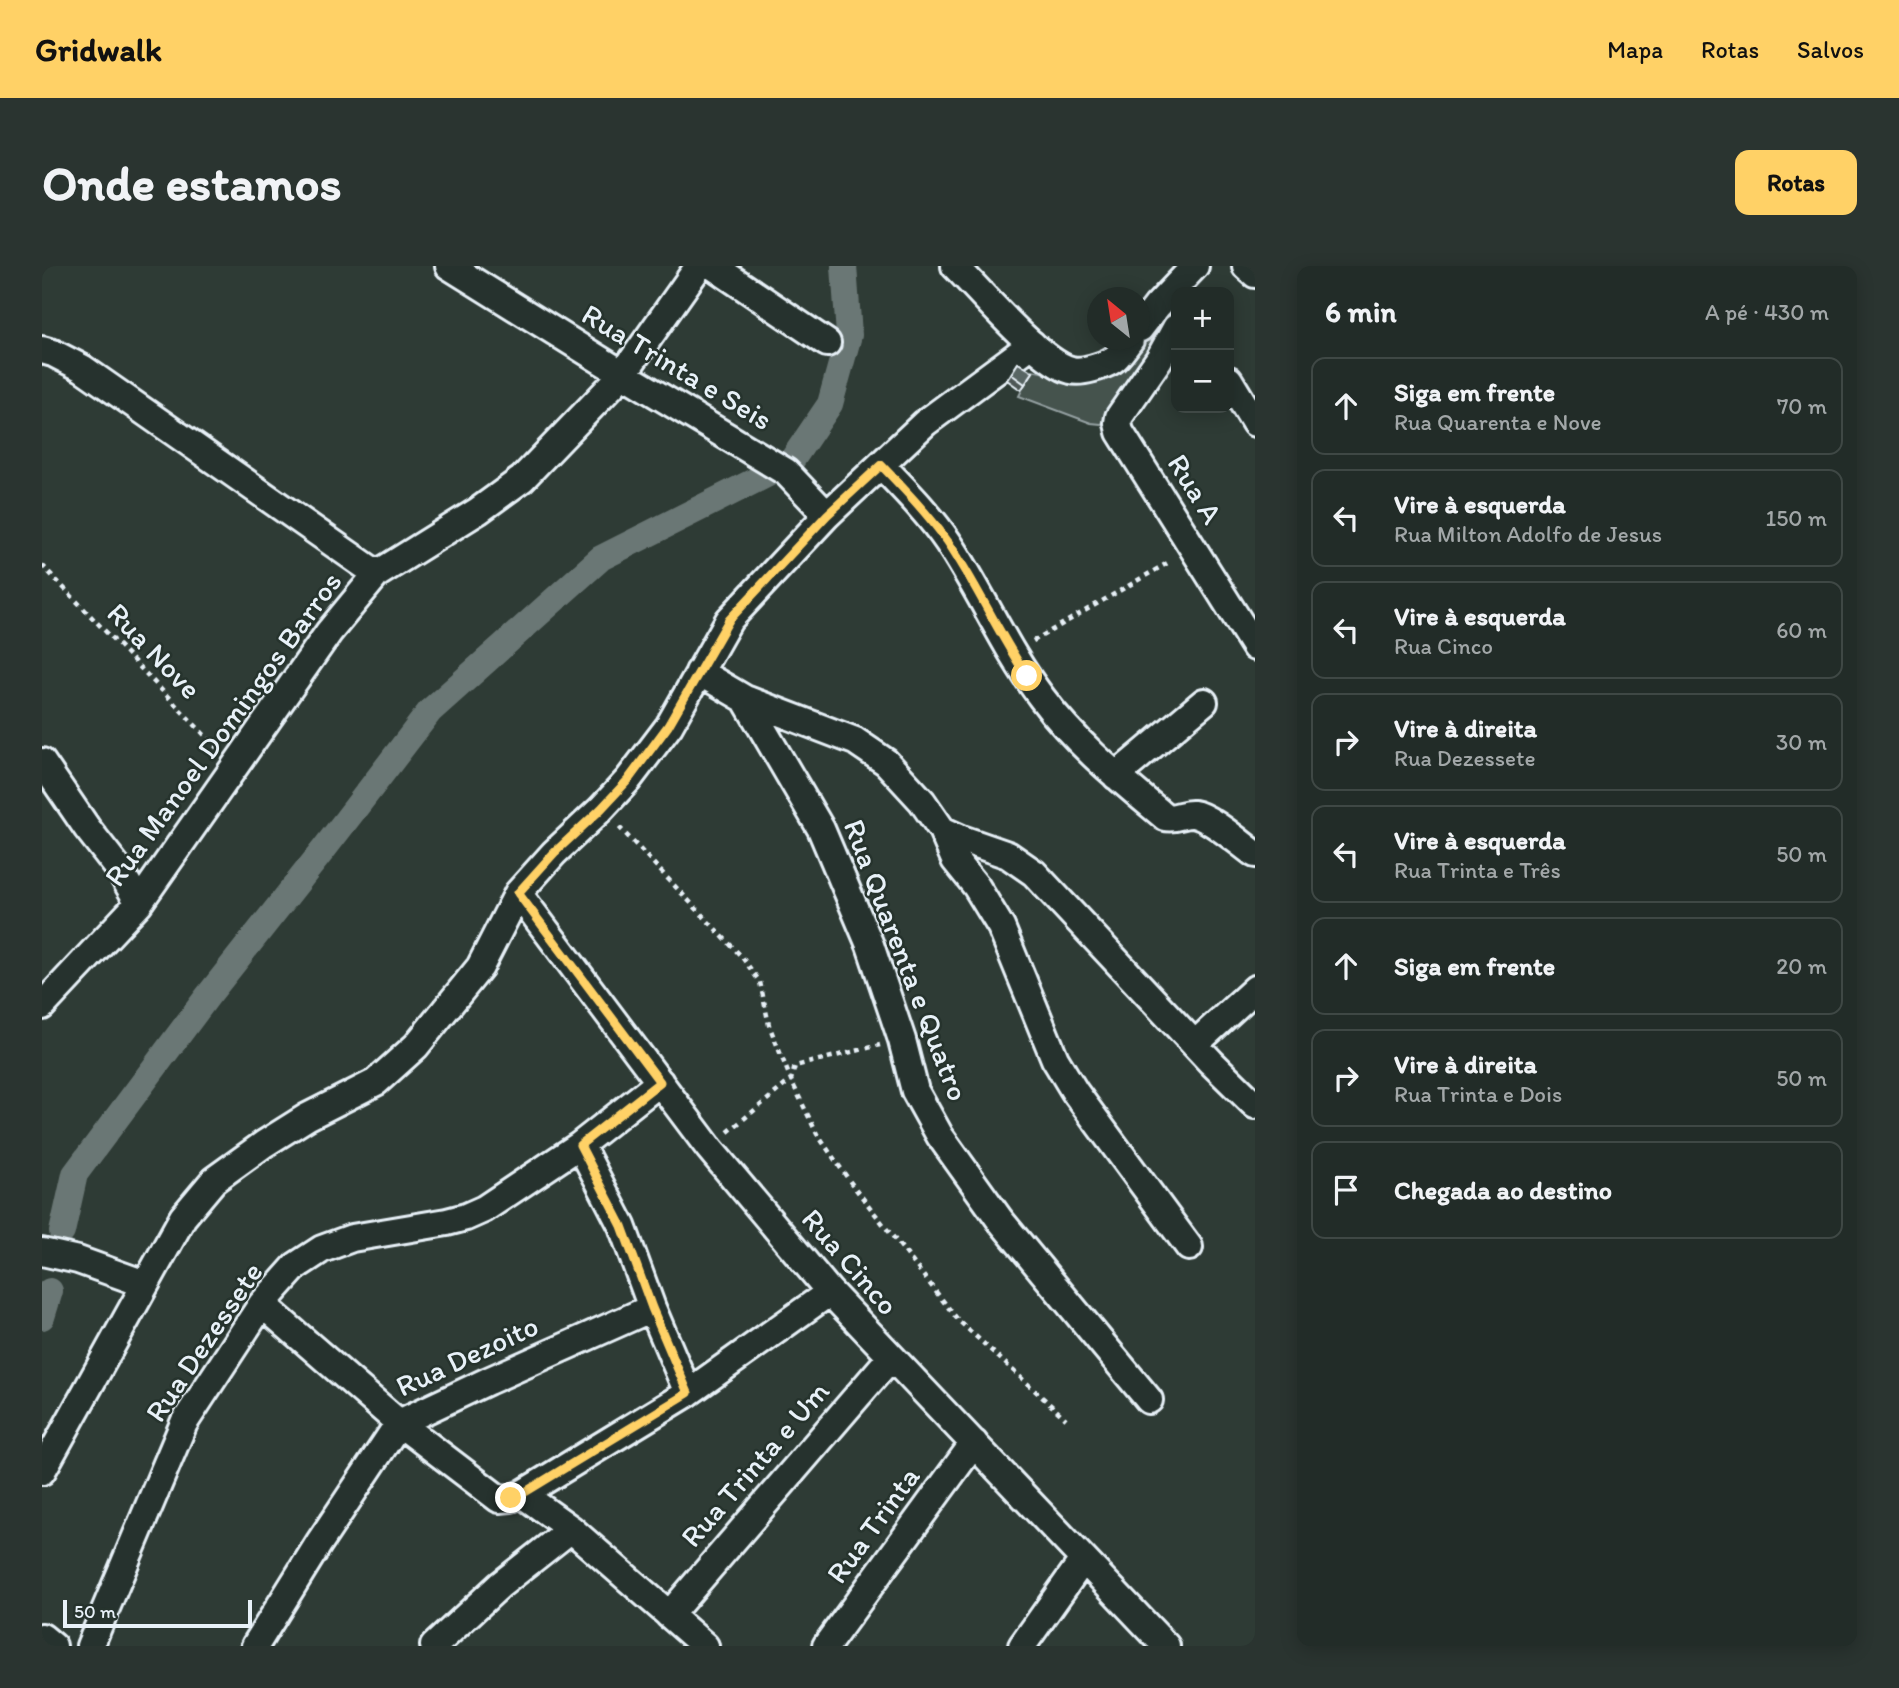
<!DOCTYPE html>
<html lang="pt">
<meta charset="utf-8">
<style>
:root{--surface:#222c28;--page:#2a3430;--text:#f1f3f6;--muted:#a2a7a8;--line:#3f4845;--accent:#ffd166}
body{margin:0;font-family:Itim,sans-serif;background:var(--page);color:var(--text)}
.controls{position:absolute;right:21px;top:21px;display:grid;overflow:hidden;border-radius:14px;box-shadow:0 4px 18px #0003}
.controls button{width:63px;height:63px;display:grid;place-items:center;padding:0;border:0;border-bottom:2px solid var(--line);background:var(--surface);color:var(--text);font:35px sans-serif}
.compass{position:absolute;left:1045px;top:21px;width:63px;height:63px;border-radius:50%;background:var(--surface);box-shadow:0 4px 18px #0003;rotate:330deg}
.scale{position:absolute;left:21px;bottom:18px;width:189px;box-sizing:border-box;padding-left:7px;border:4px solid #e8f1f8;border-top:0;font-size:19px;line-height:24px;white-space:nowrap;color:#e8f1f8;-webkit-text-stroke:5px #26332d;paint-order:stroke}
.stop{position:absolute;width:21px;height:21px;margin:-16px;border:5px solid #ffd166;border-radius:50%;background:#fff}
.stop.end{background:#ffd166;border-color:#fff;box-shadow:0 2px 7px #0008}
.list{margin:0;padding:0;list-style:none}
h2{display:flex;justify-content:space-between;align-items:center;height:91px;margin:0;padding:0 28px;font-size:30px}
h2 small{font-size:23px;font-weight:400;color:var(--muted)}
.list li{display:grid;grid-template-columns:46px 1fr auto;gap:21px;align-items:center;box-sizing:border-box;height:98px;margin:0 14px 14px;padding:0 14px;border:2px solid var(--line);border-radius:14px}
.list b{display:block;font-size:26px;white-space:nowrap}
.list p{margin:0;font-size:23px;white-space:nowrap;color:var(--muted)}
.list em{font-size:23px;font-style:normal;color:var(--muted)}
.icon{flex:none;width:38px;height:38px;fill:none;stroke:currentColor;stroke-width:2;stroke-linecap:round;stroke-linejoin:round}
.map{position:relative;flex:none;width:1213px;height:1380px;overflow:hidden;border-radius:14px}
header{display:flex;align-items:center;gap:42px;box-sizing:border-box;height:98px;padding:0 35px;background:var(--accent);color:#111}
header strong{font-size:33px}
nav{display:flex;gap:38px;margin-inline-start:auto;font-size:24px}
.intro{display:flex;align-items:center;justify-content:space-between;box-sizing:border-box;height:168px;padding:0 42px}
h1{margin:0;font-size:49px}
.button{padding:18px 32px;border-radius:14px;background:var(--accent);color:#111;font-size:24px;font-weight:700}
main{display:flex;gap:42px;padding:0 42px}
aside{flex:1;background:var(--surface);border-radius:14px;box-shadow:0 4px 18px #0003}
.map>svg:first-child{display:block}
.green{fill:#45524e;stroke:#96a2a3;stroke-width:2}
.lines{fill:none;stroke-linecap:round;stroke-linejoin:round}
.canal{stroke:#6b7775;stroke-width:26}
.minor-casing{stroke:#e8f1f8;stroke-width:32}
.path{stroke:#e8f1f8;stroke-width:4.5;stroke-dasharray:5 5;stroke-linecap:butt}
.minor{stroke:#26332d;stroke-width:26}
.wall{fill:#4d5755;stroke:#e8f1f8;stroke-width:2}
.building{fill:#596563;stroke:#e8f1f8;stroke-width:2}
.route{stroke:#ffd166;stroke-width:9}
.labels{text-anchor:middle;stroke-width:5;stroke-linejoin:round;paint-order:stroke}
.street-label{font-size:30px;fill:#e8f1f8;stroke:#26332d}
</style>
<header>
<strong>Gridwalk</strong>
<nav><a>Mapa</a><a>Rotas</a><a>Salvos</a></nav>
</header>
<div class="intro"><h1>Onde estamos</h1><a class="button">Rotas</a></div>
<main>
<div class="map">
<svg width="1213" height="1380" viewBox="0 0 1213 1380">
<rect width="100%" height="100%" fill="#2e3b35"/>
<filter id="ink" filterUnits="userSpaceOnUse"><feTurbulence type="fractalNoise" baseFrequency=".0143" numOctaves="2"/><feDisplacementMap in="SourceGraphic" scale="14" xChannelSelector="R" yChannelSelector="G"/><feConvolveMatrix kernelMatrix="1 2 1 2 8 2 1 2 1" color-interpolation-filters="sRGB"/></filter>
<g filter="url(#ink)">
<path class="green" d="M1110,64l7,5 -50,85 -8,4 -10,-1 -72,-27 13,-26 26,6z"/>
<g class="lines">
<path class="canal" d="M20,966l13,-58 132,-177 117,-148 106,-138 171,-153 189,-95 40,-59 19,-69 -5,-69
M0,1051l8,-26"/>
<g class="minor-casing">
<path id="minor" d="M407,0l174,108 163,98 41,43
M671,0l114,77
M913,0c24,24 86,97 116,104 11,3 32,-4 42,-10 6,-4 12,-14 17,-20
M1204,0l9,8
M1098,62l17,-22 38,-40
M1134,62l-17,31 -40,58 -1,6 2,9 135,215
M0,84l11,3 29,15 295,206
M1187,114l26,43
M839,199c24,25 48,49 67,77 34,51 57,107 94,156 34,46 79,82 123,119 10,3 18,-4 28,-3 16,2 48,30 62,40
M657,406l46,27 110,42 31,21 36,39 20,29 13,30 21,26 25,41 54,132 20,33 114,155
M703,433l76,130 49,116 32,95 13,51 25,45 60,84 149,180
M0,496l45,66 32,41 20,34
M1074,510l88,-74
M900,564l20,9 46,16 26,18 177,189 44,43
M476,627l191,255 121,144 336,354
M0,740l97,-103 190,-271 48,-58 101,-63 44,-32 101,-105 76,-108
M1153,778l60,-55
M538,879l42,81 30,82 36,85
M0,986l36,8 67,24
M220,1038l137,119 100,76 12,-1 11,-4 166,-101 142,-101
M0,1205l141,-254 31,-37 50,-36 43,-27 69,-35 40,-36 64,-79 38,-74 36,-40 47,-44 27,-29 41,-54 60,-106 98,-105 98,-92 107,-79
M480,1228l49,35 134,117
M627,1349l222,-258
M0,1371l11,9
M48,1380l94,-223 78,-119 34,-38 26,-17 30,-11 95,-16 19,-5 18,-8 96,-64 80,-63
M213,1380l64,-103 80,-120 89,-42 164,-73
M392,1380l66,-61 71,-56
M784,1380l148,-203
M980,1380l61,-86"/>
</g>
<path class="path" d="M0,299l175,183
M991,375l138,-80
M577,561l123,130 18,25 9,43 22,55 26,54 34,49 107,137 108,99
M686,866l63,-52 4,-14 85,-21"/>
<use href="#minor" class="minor"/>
</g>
<path class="wall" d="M976,97l15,9 -12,18 -14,-10z"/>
<path class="building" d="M976,97l15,9 -8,12 -14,-10z"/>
</g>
<g class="lines" filter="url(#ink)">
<path class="route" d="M469,1232l11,-4 166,-101 -36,-85 -30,-82 -42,-81 80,-63 -142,-189 36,-40 47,-44 27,-29 40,-54 61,-106 98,-105 54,-50c24,25 47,49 67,77 29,43 50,91 79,134"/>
</g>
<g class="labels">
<g class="street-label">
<text transform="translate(635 101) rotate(31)" y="10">Rua Trinta e Seis</text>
<text transform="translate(1153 223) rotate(58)" y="10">Rua A</text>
<text transform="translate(112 385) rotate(46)" y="10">Rua Nove</text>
<text transform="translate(181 463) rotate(-54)" y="10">Rua Manoel Domingos Barros</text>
<text transform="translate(864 694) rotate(69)" y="10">Rua Quarenta e Quatro</text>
<text transform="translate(808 996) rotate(49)" y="10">Rua Cinco</text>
<text transform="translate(162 1076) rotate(-56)" y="10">Rua Dezessete</text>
<text transform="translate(425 1090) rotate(-25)" y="10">Rua Dezoito</text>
<text transform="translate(713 1198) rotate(-49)" y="10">Rua Trinta e Um</text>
<text transform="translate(831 1259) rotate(-54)" y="10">Rua Trinta</text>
</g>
</g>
</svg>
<div class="controls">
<button>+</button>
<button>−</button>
</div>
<svg class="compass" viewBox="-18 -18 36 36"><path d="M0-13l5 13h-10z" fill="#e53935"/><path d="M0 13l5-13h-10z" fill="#a2a7a8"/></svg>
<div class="scale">50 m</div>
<div class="stop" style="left:985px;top:410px"></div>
<div class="stop end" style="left:469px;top:1232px"></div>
</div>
<aside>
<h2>6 min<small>A pé · 430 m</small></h2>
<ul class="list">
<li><svg class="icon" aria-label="ahead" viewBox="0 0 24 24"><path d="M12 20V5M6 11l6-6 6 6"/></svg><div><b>Siga em frente</b><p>Rua Quarenta e Nove</p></div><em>70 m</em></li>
<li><svg class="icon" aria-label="left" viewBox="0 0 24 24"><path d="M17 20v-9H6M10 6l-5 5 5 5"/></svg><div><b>Vire à esquerda</b><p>Rua Milton Adolfo de Jesus</p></div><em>150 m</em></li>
<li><svg class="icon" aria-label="left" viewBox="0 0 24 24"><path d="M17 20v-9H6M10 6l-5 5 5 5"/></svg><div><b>Vire à esquerda</b><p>Rua Cinco</p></div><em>60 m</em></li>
<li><svg class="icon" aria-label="right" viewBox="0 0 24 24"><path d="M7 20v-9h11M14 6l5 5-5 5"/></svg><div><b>Vire à direita</b><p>Rua Dezessete</p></div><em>30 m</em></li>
<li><svg class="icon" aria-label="left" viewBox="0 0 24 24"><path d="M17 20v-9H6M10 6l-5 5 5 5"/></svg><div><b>Vire à esquerda</b><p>Rua Trinta e Três</p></div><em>50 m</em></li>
<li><svg class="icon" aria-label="ahead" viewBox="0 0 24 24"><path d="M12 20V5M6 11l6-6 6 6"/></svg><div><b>Siga em frente</b></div><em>20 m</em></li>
<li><svg class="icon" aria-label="right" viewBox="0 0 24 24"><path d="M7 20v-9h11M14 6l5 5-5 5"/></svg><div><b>Vire à direita</b><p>Rua Trinta e Dois</p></div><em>50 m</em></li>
<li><svg class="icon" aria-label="arrive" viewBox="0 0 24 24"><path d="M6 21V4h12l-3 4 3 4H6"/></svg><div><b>Chegada ao destino</b></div></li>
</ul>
</aside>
</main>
